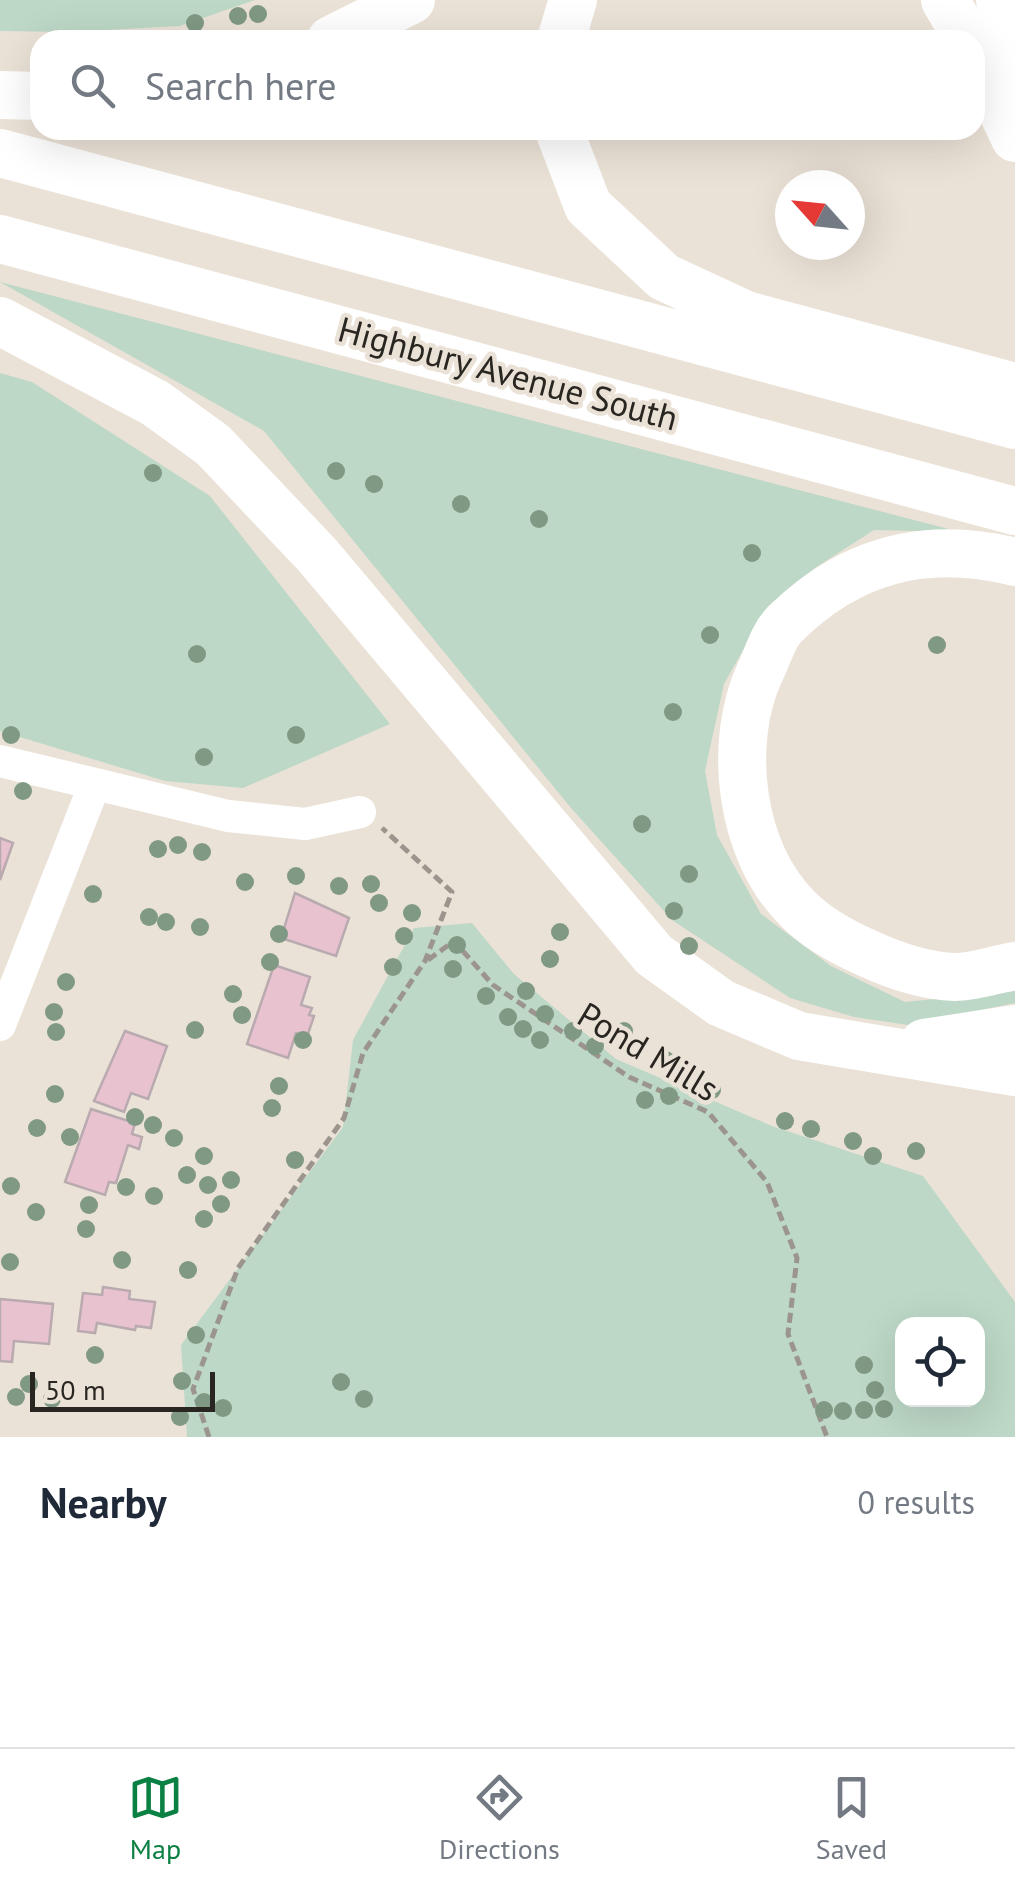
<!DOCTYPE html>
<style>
:root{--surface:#fff;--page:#f6f6f7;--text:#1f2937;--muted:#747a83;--line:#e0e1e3;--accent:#0b8043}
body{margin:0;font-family:"PT Sans",sans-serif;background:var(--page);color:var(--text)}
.controls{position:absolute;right:30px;bottom:30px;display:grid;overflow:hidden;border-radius:20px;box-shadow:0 10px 40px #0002}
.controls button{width:90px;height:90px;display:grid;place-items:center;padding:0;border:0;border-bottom:2px solid var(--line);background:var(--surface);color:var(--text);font:50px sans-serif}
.compass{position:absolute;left:775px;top:170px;width:90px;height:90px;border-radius:50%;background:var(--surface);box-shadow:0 10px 40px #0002;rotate:297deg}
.scale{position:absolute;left:30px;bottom:25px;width:185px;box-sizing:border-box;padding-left:10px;border:5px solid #292622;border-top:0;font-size:28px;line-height:35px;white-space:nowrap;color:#292622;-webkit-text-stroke:8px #ebe2d7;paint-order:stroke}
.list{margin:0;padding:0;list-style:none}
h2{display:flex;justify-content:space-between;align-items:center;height:130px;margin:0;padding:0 40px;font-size:42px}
h2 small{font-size:32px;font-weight:400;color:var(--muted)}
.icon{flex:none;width:55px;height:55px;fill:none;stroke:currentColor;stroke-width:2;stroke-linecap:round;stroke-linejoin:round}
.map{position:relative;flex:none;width:1015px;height:1437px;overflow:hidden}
.search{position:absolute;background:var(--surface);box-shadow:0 10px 40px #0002;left:30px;right:30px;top:30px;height:110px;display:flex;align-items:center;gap:25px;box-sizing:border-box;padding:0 35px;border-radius:30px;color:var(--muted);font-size:38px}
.sheet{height:310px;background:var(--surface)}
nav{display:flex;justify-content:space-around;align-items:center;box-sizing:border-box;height:140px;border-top:2px solid var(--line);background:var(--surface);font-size:28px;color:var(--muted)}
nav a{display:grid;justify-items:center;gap:5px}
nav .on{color:var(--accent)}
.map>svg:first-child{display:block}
.green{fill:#bdd8c7;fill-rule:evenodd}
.building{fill:#e8c2cf;stroke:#b8aaaf;stroke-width:2.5}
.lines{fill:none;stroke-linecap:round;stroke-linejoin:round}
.path{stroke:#9b958d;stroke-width:5;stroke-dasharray:10 5;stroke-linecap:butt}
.minor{stroke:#fff;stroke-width:32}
.major{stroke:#fff;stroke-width:40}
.highway{stroke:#fff;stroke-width:48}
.tree{fill:#809984}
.labels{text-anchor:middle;stroke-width:9;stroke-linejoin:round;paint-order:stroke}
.street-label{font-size:35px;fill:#292622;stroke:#ebe2d7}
</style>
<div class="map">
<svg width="1015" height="1437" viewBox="0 0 1015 1437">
<rect width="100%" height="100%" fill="#ebe2d7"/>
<path class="green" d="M0,0h255l-75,26 -110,6 -70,-1z
M0,282l960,250 -86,-2 -59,38 -47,38 -44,78 -19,87 12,64 44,79 70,52 74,36 110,-11v12l-107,22 -54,-8 -64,-19 -118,-78 -101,-112 -307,-377z
M0,373l32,9 178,114 180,228 -147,64 -78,-7 -165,-50z
M472,923l42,51 102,85 156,67 151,50 92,126v135h-828l-6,-92 162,-218 10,-87 61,-112zM978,1324v76h-76v-76z"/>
<path class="building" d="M0,838l13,5 -13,37z
M295,893l54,25 -13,38 -55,-18z
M274,965l36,12 -9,28 11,3 -3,7 5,1 -7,21 -11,-4 -8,25 -41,-14z
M125,1031l42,15 -19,53 -17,-6 -7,19 -30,-11z
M91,1109l44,14 -3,11 10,3 -3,12 -11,-4 -12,38 -7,-1 -4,13 -40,-13z
M103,1287l27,4 -1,8 26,3 -4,26 -15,-2 -1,4 -38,-7 -2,10 -17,-2 5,-38 19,2z
M0,1299l53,5 -4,40 -35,-3 -2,21 -12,-1z"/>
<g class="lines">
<path class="path" d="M428,960l26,-19 39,44 136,92 79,35 59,70 30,76 -9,76 39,103
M209,1437l-16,-48 45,-121 106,-150 19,-65 62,-92 27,-69 -70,-64"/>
<path class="minor" d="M0,761l228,55 77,8 55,-12
M0,1025l94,-239"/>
<path class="major" d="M996,0l19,102"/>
<path class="highway" d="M945,0l23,40
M331,40l80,-40
M561,40l12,-40
M975,53l40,85
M0,95l40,1
M559,130l29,76 76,71 82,38 269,72
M0,153l1015,272
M0,239l1015,272
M0,321l155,82 58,42 105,111 336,399 67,48 78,33 216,36
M1015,562c-89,-22 -165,-3 -231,63 -11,11 -17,33 -24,47 -33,71 -20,180 37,236 19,20 45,34 70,45 28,13 57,23 88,24 19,0 41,-8 60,-11
M924,1043l91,-14"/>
</g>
<g class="tree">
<circle cx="258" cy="14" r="9"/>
<circle cx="238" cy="16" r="9"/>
<circle cx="195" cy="23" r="9"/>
<circle cx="336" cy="471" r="9"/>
<circle cx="153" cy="473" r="9"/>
<circle cx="374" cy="484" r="9"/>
<circle cx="461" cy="504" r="9"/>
<circle cx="539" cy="519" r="9"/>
<circle cx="752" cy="553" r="9"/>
<circle cx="710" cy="635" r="9"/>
<circle cx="937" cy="645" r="9"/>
<circle cx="197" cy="654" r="9"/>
<circle cx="673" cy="712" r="9"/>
<circle cx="11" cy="735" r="9"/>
<circle cx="296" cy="735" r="9"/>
<circle cx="204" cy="757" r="9"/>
<circle cx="23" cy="791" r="9"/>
<circle cx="642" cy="824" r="9"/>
<circle cx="178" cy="845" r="9"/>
<circle cx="158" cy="849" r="9"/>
<circle cx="202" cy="852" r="9"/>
<circle cx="689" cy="874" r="9"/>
<circle cx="296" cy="876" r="9"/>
<circle cx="245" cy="882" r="9"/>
<circle cx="371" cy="884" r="9"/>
<circle cx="339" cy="886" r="9"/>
<circle cx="93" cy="894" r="9"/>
<circle cx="379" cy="903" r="9"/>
<circle cx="674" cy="911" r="9"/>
<circle cx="412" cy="913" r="9"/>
<circle cx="149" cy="917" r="9"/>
<circle cx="166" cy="922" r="9"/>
<circle cx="200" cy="927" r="9"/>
<circle cx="560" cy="932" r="9"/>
<circle cx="279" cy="934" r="9"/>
<circle cx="404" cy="936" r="9"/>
<circle cx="457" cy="945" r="9"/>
<circle cx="689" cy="946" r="9"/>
<circle cx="550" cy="959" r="9"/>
<circle cx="270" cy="962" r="9"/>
<circle cx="393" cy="967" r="9"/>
<circle cx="453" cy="969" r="9"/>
<circle cx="66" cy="982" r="9"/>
<circle cx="526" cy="991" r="9"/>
<circle cx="233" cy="994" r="9"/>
<circle cx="486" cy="996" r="9"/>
<circle cx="54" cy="1012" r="9"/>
<circle cx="545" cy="1014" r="9"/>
<circle cx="242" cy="1015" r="9"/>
<circle cx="508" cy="1017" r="9"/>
<circle cx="523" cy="1029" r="9"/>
<circle cx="195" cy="1030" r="9"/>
<circle cx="573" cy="1031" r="9"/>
<circle cx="624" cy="1031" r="9"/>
<circle cx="56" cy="1032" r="9"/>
<circle cx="303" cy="1040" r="9"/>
<circle cx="540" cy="1040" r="9"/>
<circle cx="595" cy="1046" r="9"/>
<circle cx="666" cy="1060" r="9"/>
<circle cx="279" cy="1086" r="9"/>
<circle cx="712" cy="1090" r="9"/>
<circle cx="55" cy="1094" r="9"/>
<circle cx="669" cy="1096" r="9"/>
<circle cx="645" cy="1100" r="9"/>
<circle cx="272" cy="1108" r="9"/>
<circle cx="135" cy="1117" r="9"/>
<circle cx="785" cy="1121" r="9"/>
<circle cx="153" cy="1125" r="9"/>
<circle cx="37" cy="1128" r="9"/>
<circle cx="811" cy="1129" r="9"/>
<circle cx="70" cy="1137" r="9"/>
<circle cx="174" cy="1138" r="9"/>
<circle cx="853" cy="1141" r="9"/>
<circle cx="916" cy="1151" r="9"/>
<circle cx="204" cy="1156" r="9"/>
<circle cx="873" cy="1156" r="9"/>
<circle cx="295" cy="1160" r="9"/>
<circle cx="187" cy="1175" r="9"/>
<circle cx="231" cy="1180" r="9"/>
<circle cx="208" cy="1185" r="9"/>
<circle cx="11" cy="1186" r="9"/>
<circle cx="126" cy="1187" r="9"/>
<circle cx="154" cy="1196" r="9"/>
<circle cx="221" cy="1204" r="9"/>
<circle cx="89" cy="1205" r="9"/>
<circle cx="36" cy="1212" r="9"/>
<circle cx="204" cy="1219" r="9"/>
<circle cx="86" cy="1229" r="9"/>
<circle cx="122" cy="1260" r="9"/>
<circle cx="10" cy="1262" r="9"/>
<circle cx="188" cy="1270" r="9"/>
<circle cx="196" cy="1335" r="9"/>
<circle cx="95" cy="1355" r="9"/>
<circle cx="864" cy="1365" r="9"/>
<circle cx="182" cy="1381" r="9"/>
<circle cx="341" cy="1382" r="9"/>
<circle cx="29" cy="1384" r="9"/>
<circle cx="875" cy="1390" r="9"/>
<circle cx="16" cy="1397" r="9"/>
<circle cx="52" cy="1399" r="9"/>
<circle cx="364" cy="1399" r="9"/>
<circle cx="204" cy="1402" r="9"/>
<circle cx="223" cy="1408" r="9"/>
<circle cx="884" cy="1409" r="9"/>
<circle cx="824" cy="1410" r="9"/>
<circle cx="864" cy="1410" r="9"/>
<circle cx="843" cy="1411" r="9"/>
<circle cx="180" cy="1417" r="9"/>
</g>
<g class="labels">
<g class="street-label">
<text transform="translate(508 374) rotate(15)" y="12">Highbury Avenue South</text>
<text transform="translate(648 1052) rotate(31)" y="12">Pond Mills</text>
</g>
</g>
</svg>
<div class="controls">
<button><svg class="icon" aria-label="locate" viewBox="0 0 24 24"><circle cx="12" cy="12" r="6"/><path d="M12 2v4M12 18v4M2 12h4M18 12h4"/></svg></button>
</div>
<svg class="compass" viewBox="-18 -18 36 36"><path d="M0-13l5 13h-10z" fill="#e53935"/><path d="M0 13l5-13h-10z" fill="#747a83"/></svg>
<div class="scale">50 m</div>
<div class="search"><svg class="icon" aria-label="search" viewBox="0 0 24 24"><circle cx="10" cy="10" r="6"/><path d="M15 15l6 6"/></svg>Search here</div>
</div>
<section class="sheet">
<h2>Nearby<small>0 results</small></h2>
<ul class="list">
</ul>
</section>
<nav>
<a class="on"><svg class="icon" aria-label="map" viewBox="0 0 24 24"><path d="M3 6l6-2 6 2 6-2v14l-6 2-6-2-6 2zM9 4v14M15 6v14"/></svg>Map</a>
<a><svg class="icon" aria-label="directions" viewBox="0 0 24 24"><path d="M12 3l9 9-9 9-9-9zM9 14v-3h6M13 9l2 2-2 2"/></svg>Directions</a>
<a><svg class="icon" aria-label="saved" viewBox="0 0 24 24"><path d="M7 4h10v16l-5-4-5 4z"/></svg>Saved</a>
</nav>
